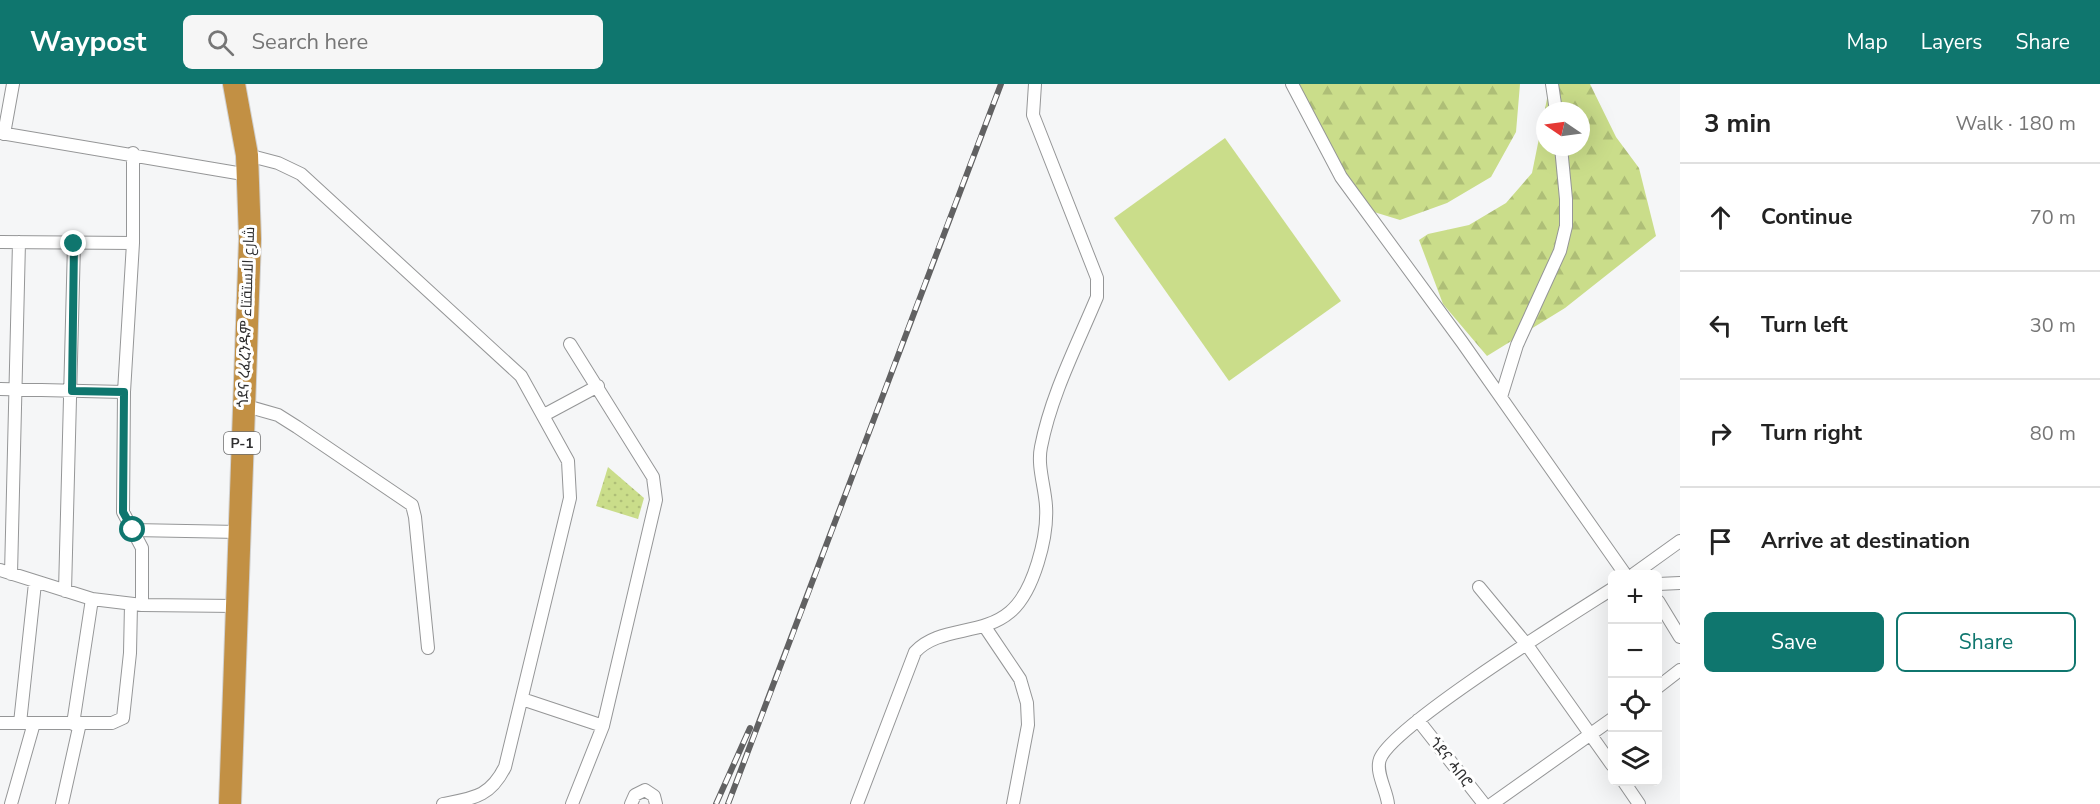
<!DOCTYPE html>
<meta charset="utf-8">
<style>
:root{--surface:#fff;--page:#f6f6f6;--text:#222;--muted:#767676;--line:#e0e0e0;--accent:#0f766e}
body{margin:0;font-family:"Nunito Sans",Cairo,"Noto Sans Ethiopic",sans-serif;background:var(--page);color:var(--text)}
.controls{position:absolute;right:18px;bottom:18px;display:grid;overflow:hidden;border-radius:9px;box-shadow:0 6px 24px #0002}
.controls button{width:54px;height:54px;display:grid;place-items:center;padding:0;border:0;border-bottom:2px solid var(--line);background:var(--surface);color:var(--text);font:30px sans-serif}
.compass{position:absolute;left:1536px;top:18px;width:54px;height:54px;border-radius:50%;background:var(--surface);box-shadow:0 6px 24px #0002;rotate:283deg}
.stop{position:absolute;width:18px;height:18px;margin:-14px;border:4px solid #0f766e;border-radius:50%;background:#fff}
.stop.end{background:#0f766e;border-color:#fff;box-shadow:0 2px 6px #0008}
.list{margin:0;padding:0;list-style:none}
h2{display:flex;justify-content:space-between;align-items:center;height:78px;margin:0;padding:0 24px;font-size:26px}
h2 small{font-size:20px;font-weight:400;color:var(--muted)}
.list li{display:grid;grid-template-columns:39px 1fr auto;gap:18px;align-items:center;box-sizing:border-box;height:108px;padding:0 24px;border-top:2px solid var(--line)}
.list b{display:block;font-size:22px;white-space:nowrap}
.list em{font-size:20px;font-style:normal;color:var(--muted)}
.actions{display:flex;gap:12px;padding:18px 24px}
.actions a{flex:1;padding:14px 0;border:2px solid var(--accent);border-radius:9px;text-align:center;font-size:21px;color:var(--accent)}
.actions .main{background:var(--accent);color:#fff}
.icon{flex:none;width:33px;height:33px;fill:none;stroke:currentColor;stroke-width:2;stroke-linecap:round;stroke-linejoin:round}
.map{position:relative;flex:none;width:1680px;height:720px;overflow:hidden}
header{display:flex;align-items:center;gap:36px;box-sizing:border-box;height:84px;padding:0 30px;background:var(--accent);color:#fff}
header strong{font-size:28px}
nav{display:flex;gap:33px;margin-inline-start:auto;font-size:21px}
.search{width:420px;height:54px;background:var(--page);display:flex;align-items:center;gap:15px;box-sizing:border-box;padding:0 21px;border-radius:9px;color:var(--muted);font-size:22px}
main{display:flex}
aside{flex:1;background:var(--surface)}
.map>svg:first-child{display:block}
.forest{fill:url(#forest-firs);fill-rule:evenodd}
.park{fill:url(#park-dots)}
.pitch{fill:#cadd8a}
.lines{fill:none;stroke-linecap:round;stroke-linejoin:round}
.street-casing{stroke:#959697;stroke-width:14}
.highway-casing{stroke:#d1d1d1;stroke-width:24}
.street{stroke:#fff;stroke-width:12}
.highway{stroke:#c29044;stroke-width:22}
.rail-casing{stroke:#616162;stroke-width:6}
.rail{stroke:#fff;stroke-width:4;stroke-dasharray:11;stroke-linecap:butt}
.route{stroke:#0f766e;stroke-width:8}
.labels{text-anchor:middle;stroke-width:6;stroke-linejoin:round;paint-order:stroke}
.shield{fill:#fff;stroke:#6d6d6e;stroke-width:1.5}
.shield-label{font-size:14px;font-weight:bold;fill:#2f2f30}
.street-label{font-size:15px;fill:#2f2f30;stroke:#fff}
</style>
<header>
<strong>Waypost</strong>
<div class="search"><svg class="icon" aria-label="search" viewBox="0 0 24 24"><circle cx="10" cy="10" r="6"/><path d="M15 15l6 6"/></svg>Search here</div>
<nav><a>Map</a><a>Layers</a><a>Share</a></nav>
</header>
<main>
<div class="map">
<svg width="1680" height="720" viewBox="0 0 1680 720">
<defs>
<pattern id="forest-firs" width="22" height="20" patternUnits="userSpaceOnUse" patternTransform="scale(1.5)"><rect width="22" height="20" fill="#cadd8a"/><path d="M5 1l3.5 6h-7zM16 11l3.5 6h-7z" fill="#aebe77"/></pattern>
<pattern id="park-dots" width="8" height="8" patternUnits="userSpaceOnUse" patternTransform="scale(1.5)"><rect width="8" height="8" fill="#cadd8a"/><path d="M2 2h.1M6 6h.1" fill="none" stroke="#aebe77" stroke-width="1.8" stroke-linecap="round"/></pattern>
</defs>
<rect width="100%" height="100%" fill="#f5f6f7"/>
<path class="forest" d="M1296,0h224l-4,48 -25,45 -44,26 -47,17 -26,-8 -25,-26z
M1550,0h40l26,53 23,31 17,68 -91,72 -78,48 -44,-52 -24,-64 9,-6 41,-9 37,-22 26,-30zM1545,27h36v36h-36z"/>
<path class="park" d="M608,383l36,31 -6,21 -42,-13z"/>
<path class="pitch" d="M1225,54l116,163 -112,80 -115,-163z"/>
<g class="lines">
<g class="street-casing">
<path id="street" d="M1292,0l49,93 121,165 163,232
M1552,0l4,27
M0,49l249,42
M4,50l9,-50
M133,69v90l-9,149 -1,120 19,36v57
M247,71l31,8 23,11 220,202 47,85 2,37 -65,269c-15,30 -31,31 -62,37
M0,158l133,1
M570,260l83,133 3,23 -53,226 -31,78
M0,305l124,3
M1501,313l16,-52 43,-94 6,-25v-27l-5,-52
M243,321l35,10 19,12 115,78 3,12 13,131
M544,331l54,-29
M133,446l106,2
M0,486l92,29 50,6 94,1
M11,490l8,-332
M1634,490l46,-33
M1658,500l22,-1
M1479,503l48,58 85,120
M65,507l9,-347
M1658,517l22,36
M985,543l35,52 7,24 1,22 -15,79
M1658,603l22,-17
M522,615l81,27
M1418,636l66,84
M0,639h112l11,-5 7,-65 1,-49
M20,639l15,-140
M73,640l19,-125
M1624,698l15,22
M11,720l23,-81
M62,720l18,-81
M631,720l4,-9 10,-5 9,6 2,8
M857,720l58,-152c24,-26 67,-16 95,-40 24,-20 38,-76 36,-106 -1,-19 -9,-40 -5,-59 10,-52 36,-102 56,-150v-19l-64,-163 2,-31
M1388,720c-1,-13 -13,-32 -8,-45 12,-33 193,-145 232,-170
M1492,720l120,-85"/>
</g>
<g class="highway-casing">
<path id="highway" d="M230,720l20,-565 -3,-84 -13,-71"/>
</g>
<use href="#street" class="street"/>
<use href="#highway" class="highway"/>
<g class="rail-casing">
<path id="rail" d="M716,720l34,-76
M728,720c92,-240 181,-480 273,-720"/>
</g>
<use href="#rail" class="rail"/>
</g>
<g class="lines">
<path class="route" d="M74,160l-2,147 52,1 -1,120 10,18"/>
</g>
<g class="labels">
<rect class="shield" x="224" y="348" width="36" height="22" rx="4.5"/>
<g class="shield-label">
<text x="242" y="364">P-1</text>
</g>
<g class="street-label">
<text transform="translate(246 233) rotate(-88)" y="5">ጎደና ረፈረንዱም شارع الاستقتاء</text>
<text transform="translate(1451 678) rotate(52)" y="5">ጎደና ሓበሮ</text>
</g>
</g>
</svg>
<div class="controls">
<button>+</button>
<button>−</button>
<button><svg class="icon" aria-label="locate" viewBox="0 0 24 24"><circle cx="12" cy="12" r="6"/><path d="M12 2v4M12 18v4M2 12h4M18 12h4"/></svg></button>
<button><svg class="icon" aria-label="layers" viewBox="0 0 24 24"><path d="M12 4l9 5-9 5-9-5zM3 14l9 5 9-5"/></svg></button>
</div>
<svg class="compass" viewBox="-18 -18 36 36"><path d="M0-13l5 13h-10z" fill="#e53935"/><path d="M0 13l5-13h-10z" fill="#767676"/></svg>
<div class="stop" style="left:133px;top:446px"></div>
<div class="stop end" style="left:74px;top:160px"></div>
</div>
<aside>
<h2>3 min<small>Walk · 180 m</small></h2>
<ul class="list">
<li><svg class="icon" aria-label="ahead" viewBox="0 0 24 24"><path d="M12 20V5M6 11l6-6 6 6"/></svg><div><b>Continue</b></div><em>70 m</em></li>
<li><svg class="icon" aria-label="left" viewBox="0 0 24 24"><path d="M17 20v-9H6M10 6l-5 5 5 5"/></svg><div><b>Turn left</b></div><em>30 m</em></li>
<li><svg class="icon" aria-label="right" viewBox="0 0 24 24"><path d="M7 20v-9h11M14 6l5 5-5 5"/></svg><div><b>Turn right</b></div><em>80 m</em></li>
<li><svg class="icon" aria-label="arrive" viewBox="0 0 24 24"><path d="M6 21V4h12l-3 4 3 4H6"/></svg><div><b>Arrive at destination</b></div></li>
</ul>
<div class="actions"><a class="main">Save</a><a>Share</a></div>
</aside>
</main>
